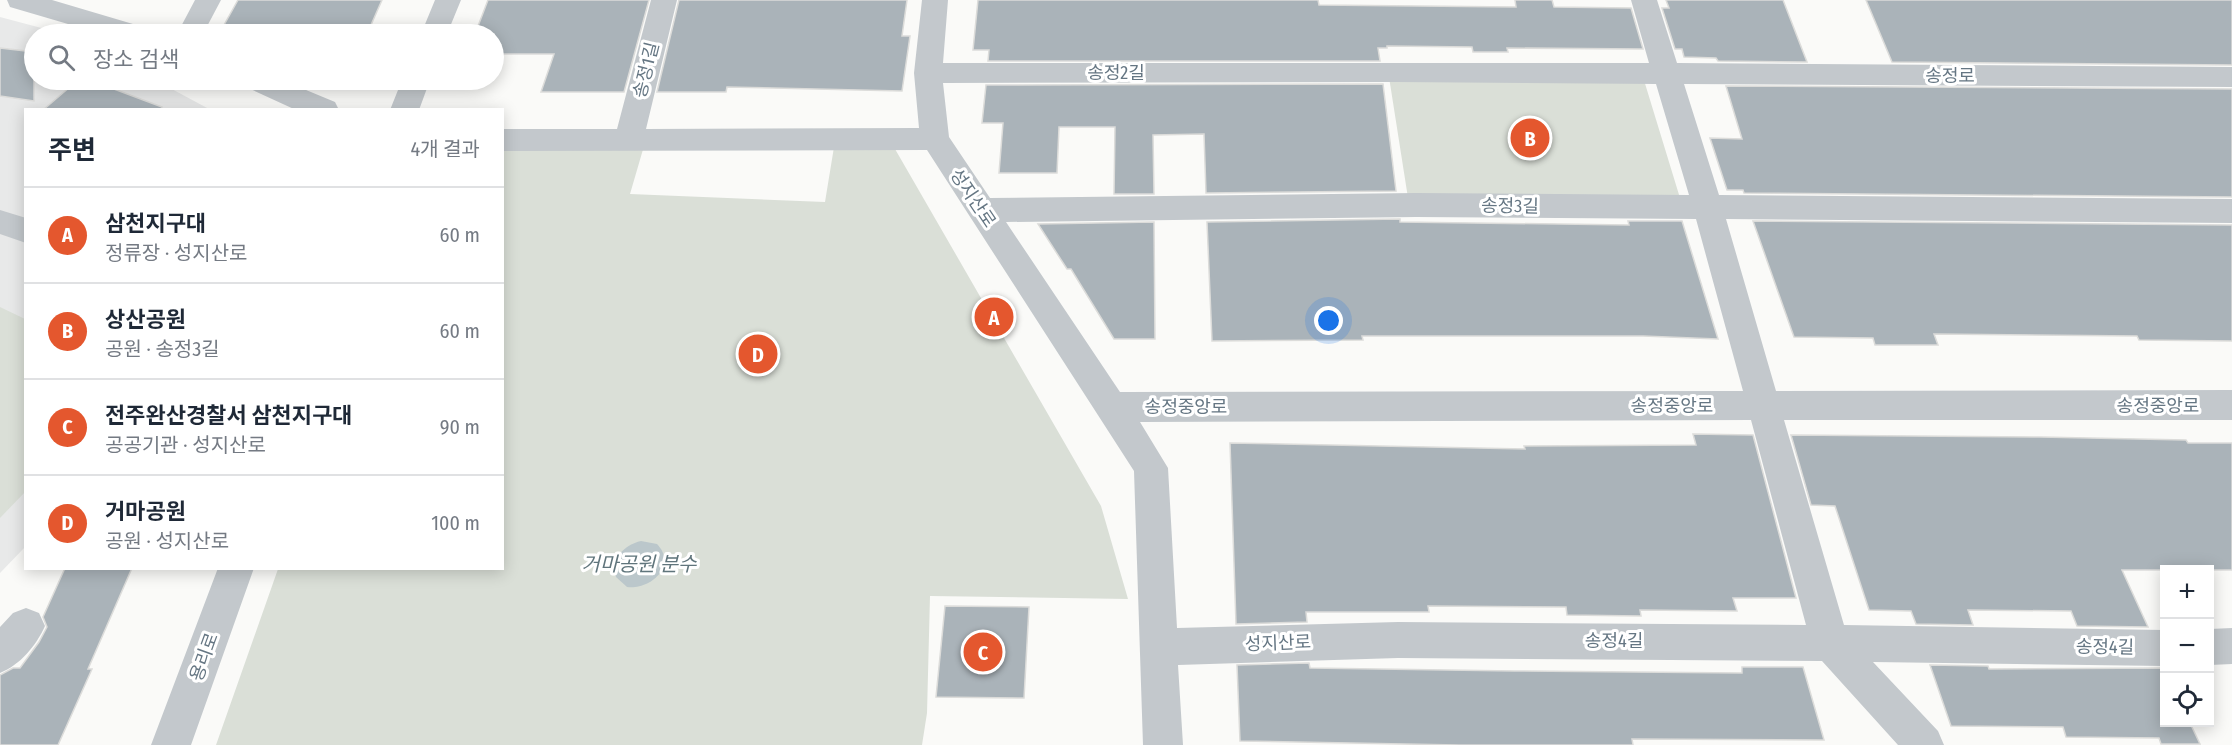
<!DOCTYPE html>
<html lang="ko">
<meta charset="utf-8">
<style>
:root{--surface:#fff;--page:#f6f6f7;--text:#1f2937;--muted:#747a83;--line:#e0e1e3;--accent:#e4572e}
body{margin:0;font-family:"Fira Sans Condensed","Noto Sans KR",sans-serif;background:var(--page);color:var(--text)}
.controls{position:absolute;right:18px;bottom:18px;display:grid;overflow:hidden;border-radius:0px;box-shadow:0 3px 15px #0003}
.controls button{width:54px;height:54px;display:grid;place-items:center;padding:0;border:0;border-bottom:2px solid var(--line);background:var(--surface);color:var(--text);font:30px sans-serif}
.you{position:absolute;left:1329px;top:321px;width:21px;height:21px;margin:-15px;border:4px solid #fff;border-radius:50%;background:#1a73e8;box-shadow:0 0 0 9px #1a73e833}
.badge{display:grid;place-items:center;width:39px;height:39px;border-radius:50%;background:var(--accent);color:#fff;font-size:20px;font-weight:700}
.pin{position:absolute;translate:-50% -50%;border:3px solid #fff;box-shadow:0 2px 6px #0006}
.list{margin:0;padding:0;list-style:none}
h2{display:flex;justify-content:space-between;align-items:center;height:78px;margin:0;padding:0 24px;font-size:26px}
h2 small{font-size:20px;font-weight:400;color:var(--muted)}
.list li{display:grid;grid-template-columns:39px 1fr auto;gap:18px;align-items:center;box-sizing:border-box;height:96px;padding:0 24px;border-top:2px solid var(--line)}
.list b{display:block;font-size:22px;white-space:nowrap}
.list p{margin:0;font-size:20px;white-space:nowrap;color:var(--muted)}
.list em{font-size:20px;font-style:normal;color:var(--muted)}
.icon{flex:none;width:33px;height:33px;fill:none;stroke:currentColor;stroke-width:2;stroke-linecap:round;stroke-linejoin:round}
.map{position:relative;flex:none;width:2232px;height:745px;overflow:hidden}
.search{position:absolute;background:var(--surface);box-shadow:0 3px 15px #0003;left:24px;top:24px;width:480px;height:66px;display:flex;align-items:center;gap:15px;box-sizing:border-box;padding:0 21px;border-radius:33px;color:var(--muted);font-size:22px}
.panel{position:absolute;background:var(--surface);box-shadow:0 3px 15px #0003;left:24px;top:108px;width:480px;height:462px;border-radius:0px}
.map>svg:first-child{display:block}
.built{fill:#e8e9e9}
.green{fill:#dadfd7}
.water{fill:#bbc7cb}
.building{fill:#aab3b9;stroke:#dcdcda;stroke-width:1.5}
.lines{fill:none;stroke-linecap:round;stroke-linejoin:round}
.minor{fill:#c3c8cc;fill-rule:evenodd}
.labels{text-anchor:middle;stroke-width:6;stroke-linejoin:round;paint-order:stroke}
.street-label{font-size:18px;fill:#657683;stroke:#fff}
.water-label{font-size:20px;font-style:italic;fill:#60757c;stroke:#fff}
</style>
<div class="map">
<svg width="2232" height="745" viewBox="0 0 2232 745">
<rect width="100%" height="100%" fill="#fafaf8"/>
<path class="built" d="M0,17l64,17h-30v46h121l54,29 -183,1 -1,437 -25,26z"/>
<path class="green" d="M1389,77h254l37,121h-272z
M503,140l141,6 -14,48 195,8 9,-55 61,2 206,357 27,93 -198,-3 -3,117 -5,32h-706l62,-176 224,-1z
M0,307l25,12 1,172 -26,27z"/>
<path class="water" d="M641,541l16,3c21,22 -7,46 -30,43l-11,-10c-6,-18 8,-32 25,-36z"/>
<path class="building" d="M238,0h144l-15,34h-148z
M488,0h161l-25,92h-83l13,-38h-60v-20h-19z
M679,0h228l-5,36h8l-8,55 -175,-4 -1,5h-69z
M978,0h340l1,5 197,2 -1,-7h37l2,7 77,1 12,41 -136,-1 1,4h-35l-1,-5 -85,-1v2h-9l2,13h-392l1,-11h-16z
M1666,0h117l24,62 -89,-1 -2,-3 -32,-1 -2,-8h-7l-13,-41h7z
M1866,0h366v65l-340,-3z
M0,48l34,4v49l-34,-5z
M78,80h12l72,27 -1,3h-118z
M1383,84l13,107 -190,2 -2,-59 -51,1 1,59h-40l1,-67h-56l-2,46h-58l4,-50h-21l4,-38z
M1726,86l506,3v108l-488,-4 -1,-3h-16l-17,-52 32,1z
M1400,219v3l229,3 -1,-4h54l36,118 -75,-3h-281l1,4 -151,1 -5,-119z
M1753,221l479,4v116l-93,-1 -2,-4 -203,-2 4,11h-63l-2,-7 -79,-1z
M1154,222l1,117h-41l-43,-70h-4l-29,-45z
M1693,434l60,1 43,163h-63l4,13 -97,-1 1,6 -74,-1 -1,-8 -138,-1 1,6h-123l1,10 -71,2 -6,-181 295,6 -1,-3 172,-1z
M1791,435l249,2 146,3 2,3h44v127h-110l26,57 -71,-1 -6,-15 -103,-1 5,15 -57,-1 -5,-13 -42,-1 -34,-104 -24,-1z
M65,568h67l-44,101h4l-34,76h-58v-70l13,-7h7l19,-26 8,-15 -4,-10z
M945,606l84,1 -5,91 -88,-1z
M1309,663l1,5 205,3 227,2v-6h61l21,73 -192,-1 1,6h-174l-219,-4 -3,-76z
M1930,665l58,1 1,3 175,-1v55h26l10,21h-39l-2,-6 -93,-1 -3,-10 -112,-1z"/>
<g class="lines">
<path class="minor" d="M7,0h45l91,27 4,7h-45l-92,-27z
M195,0h26l-18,34h-26z
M435,0h26l-14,34h-26z
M651,0h26l-31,129 273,-1 -5,-55 8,-73h26l-5,63h706l-18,-63h26l20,63 555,4v20l-548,-3 35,111 513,4v24l-506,-4 50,172 456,-1v30h-448l60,205 320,5v36l-291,-4 65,69 6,14h-46l-76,-84 -424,-3 -220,7 5,80h-40l-9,-274 -207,-321 -425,1v-22h115zM1396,82l260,2 33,111 -273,-2 -426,5 -41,-61 -6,-54zM1416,217l280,2 47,172 -623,1 -114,-170zM1751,420l55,205 -408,-3 -221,6 -9,-160 -28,-46z
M242,80h40l53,22 4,8h-43l-50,-23z
M402,80h28l-11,30h-29z
M0,210l26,8v25l-26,-9z
M218,568h36l-63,177h-40z
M26,608l13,5 6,13c-9,20 -25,39 -45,47v-46l13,-14z
M2232,628v36l-22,1v-36z"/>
</g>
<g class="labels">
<g class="street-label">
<text transform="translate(646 70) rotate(-76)" y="6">송정1길</text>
<text x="1116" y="79">송정2길</text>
<text x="1950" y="82">송정로</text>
<text transform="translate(973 198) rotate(56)" y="6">성지산로</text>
<text transform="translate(1510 206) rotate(1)" y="6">송정3길</text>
<text x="1672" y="412">송정중앙로</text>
<text x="2158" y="412">송정중앙로</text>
<text x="1186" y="413">송정중앙로</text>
<text x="1614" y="647">송정4길</text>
<text transform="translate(1278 643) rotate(-2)" y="6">성지산로</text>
<text transform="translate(2105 647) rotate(1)" y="6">송정4길</text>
<text transform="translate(204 657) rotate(-70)" y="6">용리로</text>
</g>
<g class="water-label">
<text x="639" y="571">거마공원 분수</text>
</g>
</g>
</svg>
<div class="controls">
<button>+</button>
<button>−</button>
<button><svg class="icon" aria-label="locate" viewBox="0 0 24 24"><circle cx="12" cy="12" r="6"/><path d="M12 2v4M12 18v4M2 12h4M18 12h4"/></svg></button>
</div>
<div class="you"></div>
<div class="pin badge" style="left:994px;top:317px">A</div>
<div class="pin badge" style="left:1530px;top:138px">B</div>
<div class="pin badge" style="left:983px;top:652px">C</div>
<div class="pin badge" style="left:758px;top:354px">D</div>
<div class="search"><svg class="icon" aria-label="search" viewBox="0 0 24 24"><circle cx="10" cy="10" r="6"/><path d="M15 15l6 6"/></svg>장소 검색</div>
<section class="panel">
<h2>주변<small>4개 결과</small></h2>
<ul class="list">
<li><span class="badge">A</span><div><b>삼천지구대</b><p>정류장 · 성지산로</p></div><em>60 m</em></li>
<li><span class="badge">B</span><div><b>상산공원</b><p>공원 · 송정3길</p></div><em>60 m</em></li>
<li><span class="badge">C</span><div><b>전주완산경찰서 삼천지구대</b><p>공공기관 · 성지산로</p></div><em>90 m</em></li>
<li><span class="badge">D</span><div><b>거마공원</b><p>공원 · 성지산로</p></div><em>100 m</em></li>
</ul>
</section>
</div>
